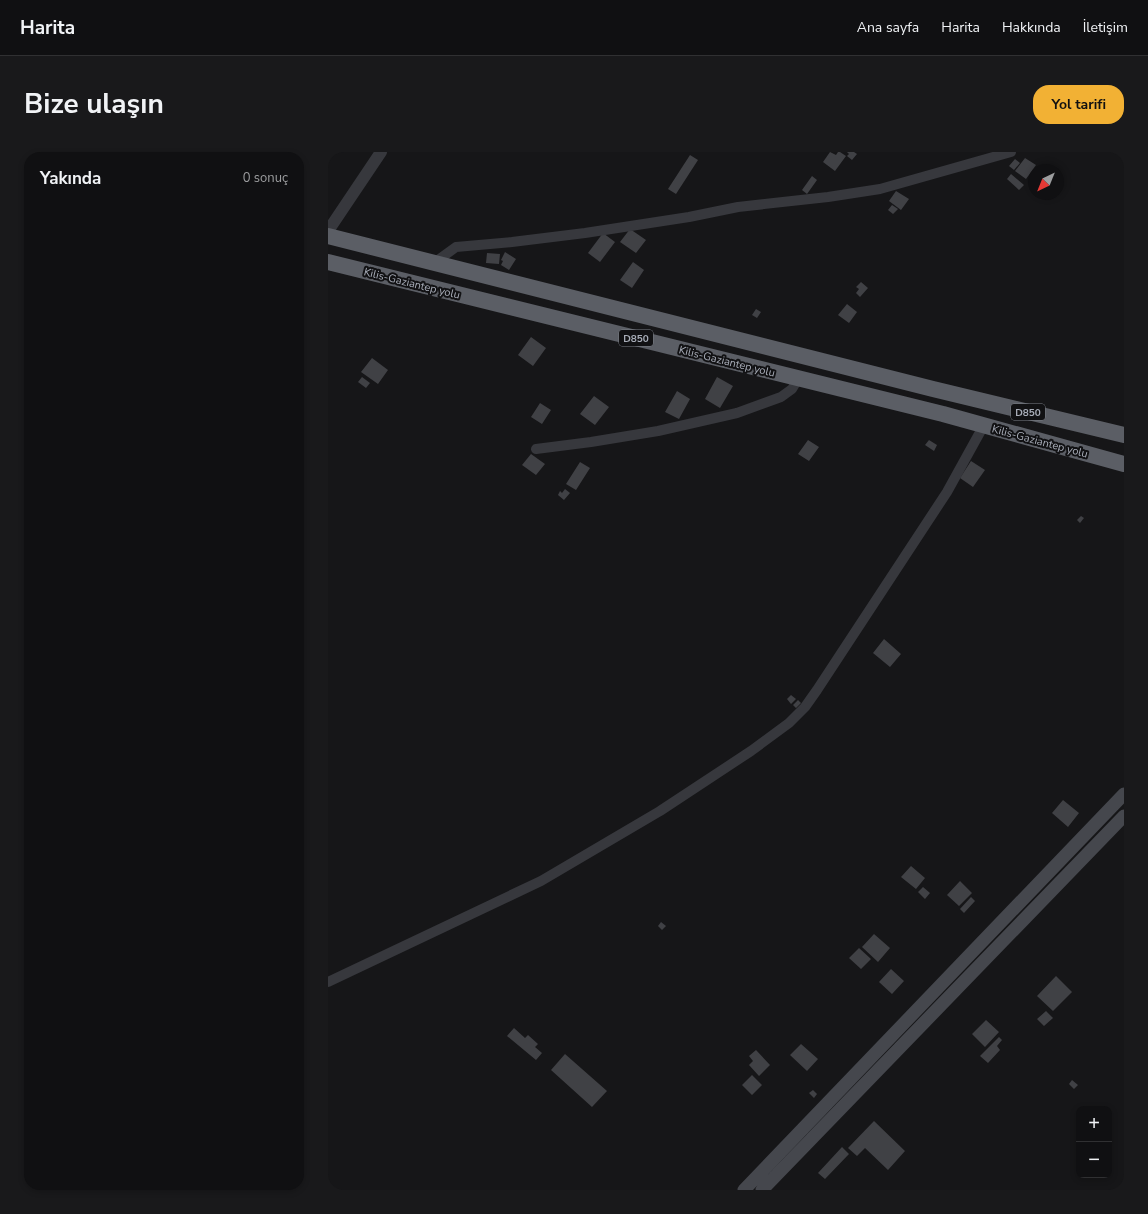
<!DOCTYPE html>
<html lang="tr">
<meta charset="utf-8">
<style>
:root{--surface:#101012;--page:#19191b;--text:#f1f3f6;--muted:#9c9d9f;--line:#303032;--accent:#f2b134}
body{margin:0;font-family:"Nunito Sans",sans-serif;background:var(--page);color:var(--text)}
.controls{position:absolute;right:12px;bottom:12px;display:grid;overflow:hidden;border-radius:8px;box-shadow:0 2px 6px #0003}
.controls button{width:36px;height:36px;display:grid;place-items:center;padding:0;border:0;border-bottom:1px solid var(--line);background:var(--surface);color:var(--text);font:20px sans-serif}
.compass{position:absolute;left:700px;top:12px;width:36px;height:36px;border-radius:50%;background:var(--surface);box-shadow:0 2px 6px #0003;rotate:223deg}
.list{margin:0;padding:0;list-style:none}
h2{display:flex;justify-content:space-between;align-items:center;height:52px;margin:0;padding:0 16px;font-size:17px}
h2 small{font-size:13px;font-weight:400;color:var(--muted)}
.map{position:relative;flex:none;width:796px;height:1038px;overflow:hidden;border-radius:16px}
header{display:flex;align-items:center;gap:24px;box-sizing:border-box;height:56px;padding:0 20px;background:var(--surface);border-bottom:1px solid var(--line)}
header strong{font-size:19px}
nav{display:flex;gap:22px;margin-inline-start:auto;font-size:14px}
.intro{display:flex;align-items:center;justify-content:space-between;box-sizing:border-box;height:96px;padding:0 24px}
h1{margin:0;font-size:28px}
.button{padding:10px 18px;border-radius:16px;background:var(--accent);color:#111;font-size:14px;font-weight:700}
main{display:flex;gap:24px;padding:0 24px}
aside{flex:1;background:var(--surface);border-radius:16px;box-shadow:0 2px 6px #0003}
.map>svg:first-child{display:block}
.building{fill:#404145}
.lines{fill:none;stroke-linecap:round;stroke-linejoin:round}
.minor{stroke:#37383d;stroke-width:10}
.tertiary{stroke:#37383d;stroke-width:12}
.secondary{stroke:#45474d;stroke-width:13}
.trunk{stroke:#5b5e65;stroke-width:16}
.labels{text-anchor:middle;stroke-width:4;stroke-linejoin:round;paint-order:stroke}
.shield{fill:#111113;stroke:#7b7e86;stroke-width:1}
.shield-label{font-size:10px;font-weight:bold;fill:#a8adb8}
.street-label{font-size:11px;fill:#a8adb8;stroke:#111113}
</style>
<header>
<strong>Harita</strong>
<nav><a>Ana sayfa</a><a>Harita</a><a>Hakkında</a><a>İletişim</a></nav>
</header>
<div class="intro"><h1>Bize ulaşın</h1><a class="button">Yol tarifi</a></div>
<main>
<aside>
<h2>Yakında<small>0 sonuç</small></h2>
<ul class="list">
</ul>
</aside>
<div class="map">
<svg width="796" height="1038" viewBox="0 0 796 1038">
<rect width="100%" height="100%" fill="#161618"/>
<path class="building" d="M502,0l6,3 2,-3h2l6,4 -11,15 -12,-9z
M519,0h7l3,2 -5,6 -5,-4 2,-2z
M362,3l8,5 -22,34 -8,-5z
M697,6l11,7 -10,14 -11,-8z
M687,7l5,4 -6,7 -5,-4z
M683,22l13,11 -5,5 -12,-11z
M484,24l5,4 -10,14 -5,-4z
M568,39l13,8 -8,11 -12,-9z
M564,53l6,4 -5,5 -5,-4z
M302,77l16,11 -10,13 -16,-11z
M275,81l12,9 -15,20 -12,-9z
M177,100l11,7 -7,11 -8,-5 2,-4 -2,-1z
M159,101l13,1 -1,10 -13,-1z
M305,110l11,8 -12,18 -12,-8z
M533,130l7,6 -8,9 -4,-4 3,-4 -3,-2z
M519,152l10,8 -8,11 -11,-8z
M428,157l5,3 -4,6 -5,-3z
M203,185l15,11 -13,18 -15,-11z
M44,206l16,12 -10,14 -17,-12z
M34,225l8,6 -4,5 -8,-6z
M389,225l16,9 -13,22 -15,-9z
M349,239l13,8 -11,20 -14,-7z
M266,244l15,11 -14,18 -15,-11z
M212,251l11,7 -9,14 -11,-7z
M480,288l11,7 -10,14 -11,-7z
M601,288l8,5 -3,6 -9,-6z
M203,302l14,10 -9,11 -14,-10z
M643,309l14,9 -12,17 -13,-9z
M252,310l10,6 -14,22 -10,-6z
M237,337l5,4 -6,7 -6,-5 2,-4 2,2z
M753,364l3,2 -4,5 -3,-3z
M556,487l17,15 -11,13 -17,-14z
M463,543l5,4 -5,5 -4,-5z
M470,548l3,3 -5,5 -3,-3z
M735,648l16,13 -11,14 -16,-14z
M583,714l14,12 -9,11 -15,-12z
M632,729l12,12 -13,13 -12,-11z
M595,735l7,6 -5,6 -7,-7z
M643,745l4,4 -11,12 -4,-4z
M333,770l5,4 -4,4 -4,-4z
M546,782l16,14 -12,14 -16,-15z
M531,796l12,11 -10,10 -12,-11z
M563,817l13,12 -12,13 -13,-12z
M728,824l16,16 -19,19 -16,-15z
M718,859l7,7 -9,8 -7,-7z
M658,868l13,12 -14,15 -13,-13z
M186,876l11,10 3,-3 10,9 -3,3 7,6 -6,7 -29,-24z
M671,885l3,3 -5,6 3,4 -12,13 -8,-7z
M473,892l17,15 -11,12 -17,-16z
M428,898l14,15 -11,11 -10,-11 4,-4 -4,-5z
M237,902l42,37 -15,16 -41,-37z
M424,923l10,10 -10,10 -10,-10z
M744,928l6,5 -4,4 -5,-5z
M485,938l4,4 -3,4 -5,-5z
M546,969l31,30 -17,19 -23,-22 -8,8 -9,-8z
M514,995l7,7 -24,25 -7,-6z"/>
<g class="lines">
<path class="minor" d="M106,111l22,-16 56,-5 73,-9 104,-16 49,-10 90,-10 52,-8 131,-37
M208,297l55,-7 67,-11 79,-18 44,-16 11,-8 6,-10
M0,830l213,-101 119,-70 91,-60 38,-28 16,-16 12,-17 130,-198 37,-67"/>
<path class="tertiary" d="M0,79l53,-79"/>
<path class="secondary" d="M416,1038l380,-396
M434,1038l362,-374"/>
<path class="trunk" d="M0,84l605,153 191,46
M0,110l615,152 181,50"/>
</g>
<g class="labels">
<g class="shield">
<rect x="291" y="178" width="34" height="16" rx="3"/>
<rect x="683" y="252" width="34" height="16" rx="3"/>
</g>
<g class="shield-label">
<text x="308" y="190">D850</text>
<text x="700" y="264">D850</text>
</g>
<g class="street-label">
<text transform="translate(84 131) rotate(14)" y="4">Kilis-Gaziantep yolu</text>
<text transform="translate(399 209) rotate(14)" y="4">Kilis-Gaziantep yolu</text>
<text transform="translate(712 289) rotate(15)" y="4">Kilis-Gaziantep yolu</text>
</g>
</g>
</svg>
<div class="controls">
<button>+</button>
<button>−</button>
</div>
<svg class="compass" viewBox="-18 -18 36 36"><path d="M0-13l5 13h-10z" fill="#e53935"/><path d="M0 13l5-13h-10z" fill="#9c9d9f"/></svg>
</div>
</main>
